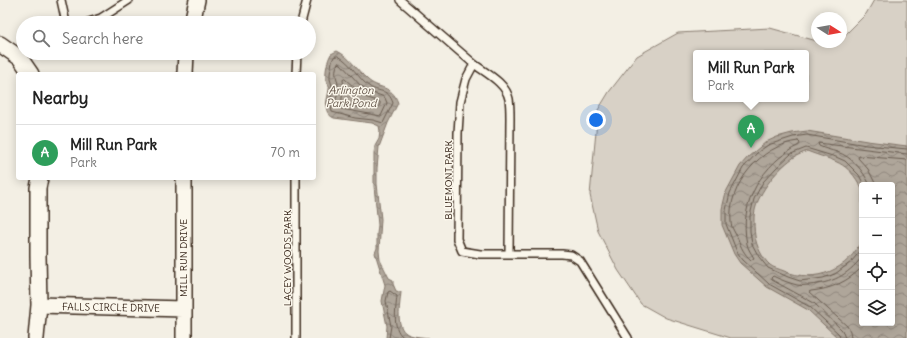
<!DOCTYPE html>
<meta charset="utf-8">
<style>
:root{--surface:#fff;--page:#f6f6f6;--text:#222;--muted:#767676;--line:#e0e0e0;--accent:#3b2a1e}
body{margin:0;font-family:Delius,sans-serif;background:var(--page);color:var(--text)}
.controls{position:absolute;right:12px;bottom:12px;display:grid;overflow:hidden;border-radius:4px;box-shadow:0 2px 10px #0003}
.controls button{width:36px;height:36px;display:grid;place-items:center;padding:0;border:0;border-bottom:1px solid var(--line);background:var(--surface);color:var(--text);font:20px sans-serif}
.compass{position:absolute;left:811px;top:12px;width:36px;height:36px;border-radius:50%;background:var(--surface);box-shadow:0 2px 10px #0003;rotate:101deg}
.you{position:absolute;left:596px;top:120px;width:14px;height:14px;margin:-10px;border:3px solid #fff;border-radius:50%;background:#1a73e8;box-shadow:0 0 0 6px #1a73e833}
.badge{display:grid;place-items:center;width:26px;height:26px;border-radius:50%;background:var(--accent);color:#fff;font-size:13px;font-weight:700}
.pin{position:absolute;translate:-50% -33px;filter:drop-shadow(0 1px 2px #0008)}
.pin::after{content:'';position:absolute;top:21px;width:14px;height:12px;background:inherit;clip-path:polygon(0 0,100% 0,50% 100%)}
.popup{position:absolute;left:693px;top:50px;width:116px;height:52px;box-sizing:border-box;display:grid;place-content:center;border-radius:4px;background:var(--surface);filter:drop-shadow(0 1px 3px #0005);font-size:13px;white-space:nowrap;color:var(--muted)}
.popup b{font-size:15px;color:var(--text)}
.popup::after{content:'';position:absolute;left:50%;top:100%;margin-left:-8px;border:8px solid transparent;border-top-color:var(--surface)}
.list{margin:0;padding:0;list-style:none}
h2{display:flex;justify-content:space-between;align-items:center;height:52px;margin:0;padding:0 16px;font-size:17px}
h2 small{font-size:13px;font-weight:400;color:var(--muted)}
.list li{display:grid;grid-template-columns:26px 1fr auto;gap:12px;align-items:center;box-sizing:border-box;height:56px;padding:0 16px;border-top:1px solid var(--line)}
.list b{display:block;font-size:15px;white-space:nowrap}
.list p{margin:0;font-size:13px;white-space:nowrap;color:var(--muted)}
.list em{font-size:13px;font-style:normal;color:var(--muted)}
.icon{flex:none;width:22px;height:22px;fill:none;stroke:currentColor;stroke-width:2;stroke-linecap:round;stroke-linejoin:round}
.map{position:relative;flex:none;width:907px;height:338px;overflow:hidden}
.search{position:absolute;background:var(--surface);box-shadow:0 2px 10px #0003;left:16px;top:16px;width:300px;height:44px;display:flex;align-items:center;gap:10px;box-sizing:border-box;padding:0 14px;border-radius:22px;color:var(--muted);font-size:15px}
.panel{position:absolute;background:var(--surface);box-shadow:0 2px 10px #0003;left:16px;top:72px;width:300px;height:108px;border-radius:4px}
.map>svg:first-child{display:block}
.park{fill:#d8d1c6;stroke:#8a7e72;fill-rule:evenodd}
.water{fill:url(#water-waves);stroke:#817468;fill-rule:evenodd}
.lines{fill:none;stroke-linecap:round;stroke-linejoin:round}
.shore{stroke:#695c50;stroke-width:1}
.service-casing{stroke:#3b2a1e;stroke-width:10}
.minor-casing{stroke:#3b2a1e;stroke-width:18}
.service{stroke:#fbf7ec;stroke-width:7}
.minor{stroke:#fbf7ec;stroke-width:15}
.labels{text-anchor:middle;stroke-width:3;stroke-linejoin:round;paint-order:stroke}
.street-label{font-size:10px;fill:#3b2a1e;stroke:#fbf7ec}
.water-label{font-size:11px;font-style:italic;fill:#645549;stroke:#fbf7ec}
</style>
<div class="map">
<svg width="907" height="338" viewBox="0 0 907 338">
<defs>
<pattern id="water-waves" width="16" height="10" patternUnits="userSpaceOnUse"><rect width="16" height="10" fill="#afa69a"/><path d="M0 5q4-4 8 0t8 0" fill="none" stroke="#90877d"/></pattern>
</defs>
<rect width="100%" height="100%" fill="#f3efe4"/>
<filter id="ink" filterUnits="userSpaceOnUse"><feTurbulence type="fractalNoise" baseFrequency=".025" numOctaves="2"/><feDisplacementMap in="SourceGraphic" scale="8" xChannelSelector="R" yChannelSelector="G"/><feConvolveMatrix kernelMatrix="1 2 1 2 8 2 1 2 1" color-interpolation-filters="sRGB"/></filter>
<g filter="url(#ink)">
<path class="park" d="M874,0h33v338h-176l-65,-20 -25,-14 -23,-34 -20,-39 -8,-36 8,-85 11,-18 28,-36 41,-23 92,-5 47,13v1h24v-5l3,-1 22,-22zM696,53h110v46h-110zM862,185h30v138h-30z"/>
<path class="water" d="M337,51c13,6 20,19 30,28 11,11 25,5 31,24l-10,20 -9,24 -2,21v16l4,35 -2,32 1,9 9,18 4,2v4l3,7 5,1c-1,14 -7,38 9,43 6,2 12,2 19,3h-43l1,-12 -5,-25 3,-16 -10,-32 2,-5v-14l1,-9 -4,-39v-33l1,-7 4,-7 1,-8 -1,-5 -7,-3 -38,-5c-13,-6 -6,-19 -5,-29 1,-4 -2,-6 -3,-9 -1,-8 1,-19 5,-26z
M807,131l60,10 40,5v192h-69l-30,-28 -41,-23 -27,-24 -6,-9 -12,-29v-16l4,-17 14,-26 8,-9 18,-15 11,-5 15,-4zM807,151c28,11 40,9 55,38v-4h30v138h-30v-84c-13,31 -47,45 -78,32 -4,-2 -11,-3 -14,-6 -8,-7 -14,-20 -15,-29 -1,-6 -1,-13 -1,-19 1,-21 22,-47 39,-59 4,-3 10,-5 14,-7z"/>
<g class="lines">
<path class="shore" d="M338,56c13,6 20,23 32,31 10,6 18,1 23,16l-10,20 -10,-3 -18,-2 -23,-6 -2,-12 3,-11 -3,-10v-5l2,-13 2,-4z
M338,63l3,1 20,22 9,6 12,4 3,2 2,5 -6,13 -45,-8c-2,-7 2,-12 2,-19 1,-11 -6,-14 0,-26z
M345,79l20,18 15,5v2l-2,4 -21,-1 -15,-4c-1,-7 3,-13 1,-23z
M798,141l2,2 -1,2c-36,18 -61,58 -52,99 1,5 4,9 7,14l-3,2c-7,-6 -10,-13 -13,-21 -2,-5 -7,-11 -7,-17 -4,-37 30,-77 67,-81z
M870,185c-7,-14 -17,-28 -33,-33 -6,-2 -12,-3 -18,-6l-1,-3 89,11
M876,185l-8,-16 -10,-11 1,-2 48,4
M862,249l-11,13 -16,12 -12,4 -23,3 -12,-4 -20,-9 -9,-11 -7,-13 -2,-13v-15l4,-17 9,-17 13,-14 15,-14 15,-6 30,9 9,4 14,14 5,10
M389,338l2,-12 -5,-25 2,-9 2,-1 7,5c-1,13 -6,35 8,42
M840,338l-1,-4 -29,-27 -41,-23 -26,-24 -6,-8 -11,-28v-14l4,-17 13,-25 15,-16 10,-7 25,-8 14,-2 59,10 41,4
M845,338l-3,-8 -28,-27 -42,-23 -1,-2 2,-2c8,4 16,7 24,9 4,1 8,0 12,0 23,-2 38,-9 53,-28
M851,338l-1,-7 -3,-5 -38,-34 2,-1c20,-2 37,-9 51,-24"/>
<g class="service-casing">
<path id="service" d="M61,0l5,23
M400,0l74,64 -8,15 -6,23 -2,31 -1,106 5,12 18,3h82l9,1 9,6 48,77
M86,23l15,-5 28,-18
M301,23l6,-23
M474,64c12,9 32,19 35,35 1,6 1,13 1,19l-1,136
M296,74l1,-21
M296,338v-160"/>
</g>
<g class="minor-casing">
<path id="minor" d="M192,23l5,-23
M0,44l20,14 11,16
M185,74l1,-21
M39,305l144,4
M36,338l3,-33 -1,-49v-68l2,-10
M184,338v-160"/>
</g>
<use href="#service" class="service"/>
<use href="#minor" class="minor"/>
</g>
</g>
<g class="labels">
<g class="street-label">
<text transform="translate(448 180) rotate(-90)" y="4">BLUEMONT PARK</text>
<text transform="translate(183 258) rotate(-90)" y="4">MILL RUN DRIVE</text>
<text transform="translate(287 258) rotate(-90)" y="4">LACEY WOODS PARK</text>
<text transform="translate(111 307) rotate(1)" y="4">FALLS CIRCLE DRIVE</text>
</g>
<g class="water-label">
<text x="351" y="94">Arlington<tspan x="351" dy="13">Park Pond</tspan></text>
</g>
</g>
</svg>
<div class="controls">
<button>+</button>
<button>−</button>
<button><svg class="icon" aria-label="locate" viewBox="0 0 24 24"><circle cx="12" cy="12" r="6"/><path d="M12 2v4M12 18v4M2 12h4M18 12h4"/></svg></button>
<button><svg class="icon" aria-label="layers" viewBox="0 0 24 24"><path d="M12 4l9 5-9 5-9-5zM3 14l9 5 9-5"/></svg></button>
</div>
<svg class="compass" viewBox="-18 -18 36 36"><path d="M0-13l5 13h-10z" fill="#e53935"/><path d="M0 13l5-13h-10z" fill="#767676"/></svg>
<div class="you"></div>
<div class="pin badge" style="left:751px;top:148px;background:#2e9e5b">A</div>
<div class="popup"><b>Mill Run Park</b>Park</div>
<div class="search"><svg class="icon" aria-label="search" viewBox="0 0 24 24"><circle cx="10" cy="10" r="6"/><path d="M15 15l6 6"/></svg>Search here</div>
<section class="panel">
<h2>Nearby<small></small></h2>
<ul class="list">
<li><span class="badge" style="background:#2e9e5b">A</span><div><b>Mill Run Park</b><p>Park</p></div><em>70 m</em></li>
</ul>
</section>
</div>
